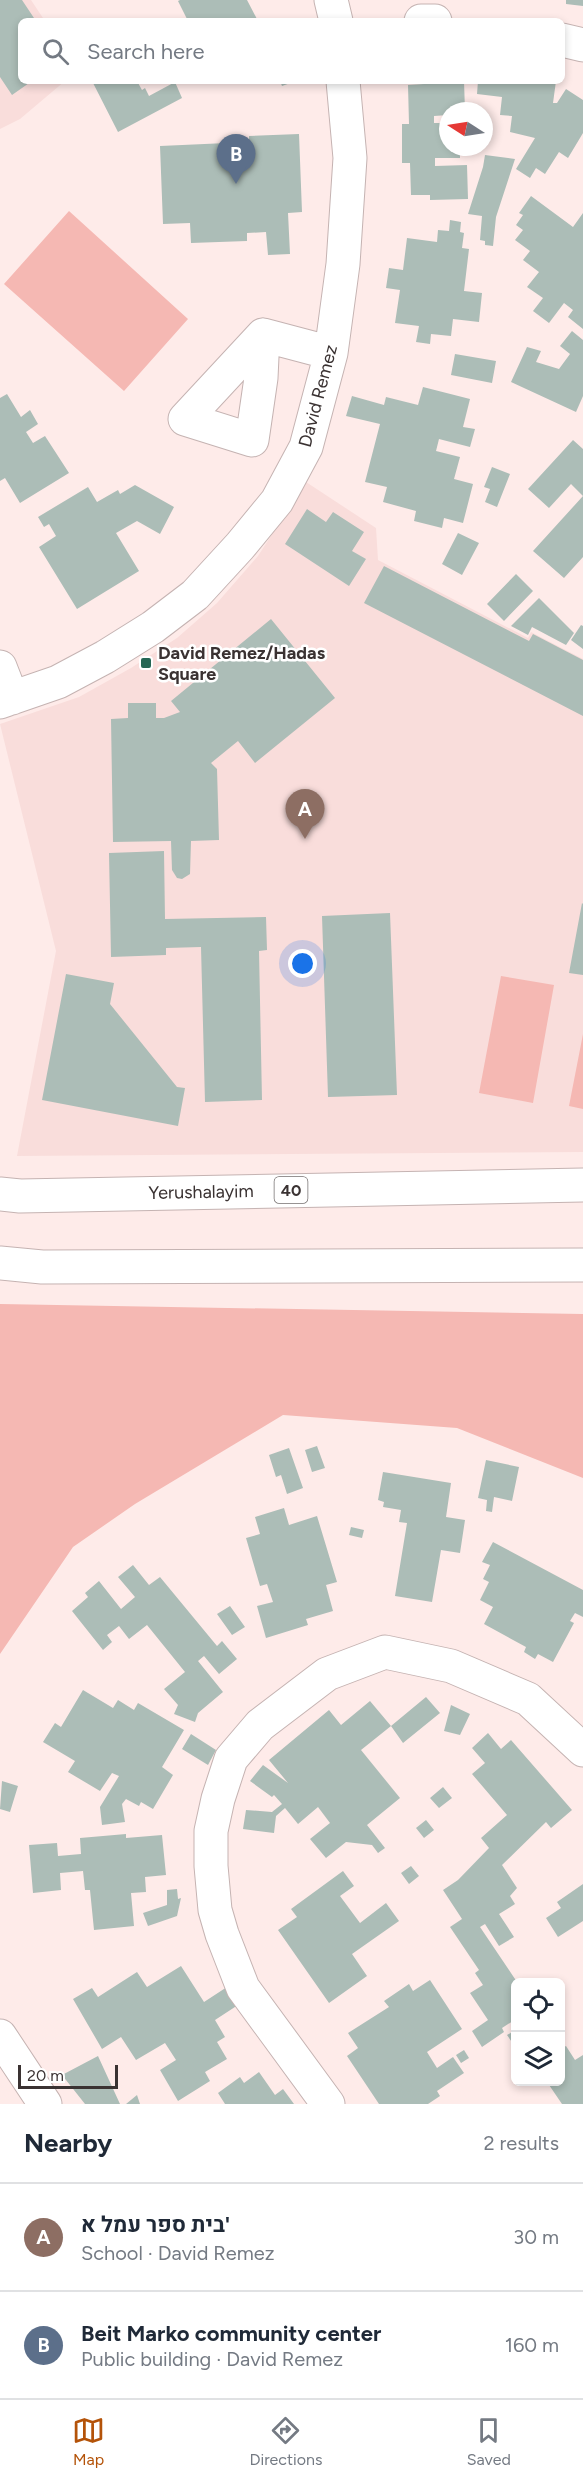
<!DOCTYPE html>
<meta charset="utf-8">
<style>
:root{--surface:#fff;--page:#f2f2f3;--text:#1f2937;--muted:#747a83;--line:#e0e1e3;--accent:#b45309}
body{margin:0;font-family:Figtree,Heebo,sans-serif;background:var(--page);color:var(--text)}
.controls{position:absolute;right:18px;bottom:18px;display:grid;overflow:hidden;border-radius:9px;box-shadow:0 3px 9px #0003}
.controls button{width:54px;height:54px;display:grid;place-items:center;padding:0;border:0;border-bottom:2px solid var(--line);background:var(--surface);color:var(--text);font:30px sans-serif}
.compass{position:absolute;left:439px;top:102px;width:54px;height:54px;border-radius:50%;background:var(--surface);box-shadow:0 3px 9px #0003;rotate:282deg}
.scale{position:absolute;left:18px;bottom:15px;width:100px;box-sizing:border-box;padding-left:6px;border:3px solid #3a3232;border-top:0;font-size:16px;line-height:21px;white-space:nowrap;color:#3a3232;-webkit-text-stroke:4px #fff;paint-order:stroke}
.you{position:absolute;left:303px;top:964px;width:21px;height:21px;margin:-15px;border:4px solid #fff;border-radius:50%;background:#1a73e8;box-shadow:0 0 0 9px #1a73e833}
.badge{display:grid;place-items:center;width:39px;height:39px;border-radius:50%;background:var(--accent);color:#fff;font-size:20px;font-weight:700}
.pin{position:absolute;translate:-50% -50px;filter:drop-shadow(0 2px 3px #0008)}
.pin::after{content:'';position:absolute;top:32px;width:21px;height:18px;background:inherit;clip-path:polygon(0 0,100% 0,50% 100%)}
.list{margin:0;padding:0;list-style:none}
h2{display:flex;justify-content:space-between;align-items:center;height:78px;margin:0;padding:0 24px;font-size:26px}
h2 small{font-size:20px;font-weight:400;color:var(--muted)}
.list li{display:grid;grid-template-columns:39px 1fr auto;gap:18px;align-items:center;box-sizing:border-box;height:108px;padding:0 24px;border-top:2px solid var(--line)}
.list b{display:block;font-size:22px;white-space:nowrap}
.list p{margin:0;font-size:20px;white-space:nowrap;color:var(--muted)}
.list em{font-size:20px;font-style:normal;color:var(--muted)}
.icon{flex:none;width:33px;height:33px;fill:none;stroke:currentColor;stroke-width:2;stroke-linecap:round;stroke-linejoin:round}
.map{position:relative;flex:none;width:583px;height:2104px;overflow:hidden}
.search{position:absolute;background:var(--surface);box-shadow:0 3px 9px #0003;left:18px;right:18px;top:18px;height:66px;display:flex;align-items:center;gap:15px;box-sizing:border-box;padding:0 21px;border-radius:9px;color:var(--muted);font-size:22px}
.sheet{height:294px;background:var(--surface)}
nav{display:flex;justify-content:space-around;align-items:center;box-sizing:border-box;height:84px;border-top:2px solid var(--line);background:var(--surface);font-size:16px;color:var(--muted)}
nav a{display:grid;justify-items:center;gap:3px}
nav .on{color:var(--accent)}
.map>svg:first-child{display:block}
.built{fill:#f9dddb}
.green{fill:#f5b8b3}
.building{fill:#acbdb7}
.lines{fill:none;stroke-linecap:round;stroke-linejoin:round}
.minor-casing{stroke:#c5b3b2;stroke-width:35}
.highway-casing{stroke:#c5b3b2;stroke-width:35}
.minor{stroke:#fff;stroke-width:33}
.highway{stroke:#fff;stroke-width:33}
.poi-dot{fill:#256654;stroke:#fff;stroke-width:2}
.labels{text-anchor:middle;stroke-width:5;stroke-linejoin:round;paint-order:stroke}
.shield{fill:#fff;stroke:#757070;stroke-width:1.5}
.shield-label{font-size:16px;font-weight:bold;fill:#3a3232}
.street-label{font-size:18px;fill:#3a3232;stroke:#fff}
.poi-label{font-size:18px;font-weight:bold;fill:#3a3232;stroke:#fff;text-anchor:start}
</style>
<div class="map">
<svg width="583" height="2104" viewBox="0 0 583 2104">
<rect width="100%" height="100%" fill="#feebe9"/>
<path class="built" d="M0,0h31l14,21h-24v60h44l-45,38 -20,10z
M306,482l70,46 2,32 150,78 3,-6 52,27v493l-566,4 39,-205 -56,-227 79,-27 52,-29 46,-30 40,-35 41,-47z"/>
<path class="green" d="M69,211l119,108 -64,72 -120,-107z
M501,976l53,9 -21,118 -54,-10z
M583,1034v75l-14,-3z
M0,1304l583,10v164l-126,-50 -174,-13 -148,89 -62,43 -73,107z"/>
<path class="building" d="M0,0h22l14,21h-15v60h11l-20,14 -12,-18z
M180,0h67l11,21h-70l-10,-20z
M566,0h17v6l-17,-2z
M92,81h45l5,9 3,-2 4,8 26,-14 7,16 -64,34z
M280,81h16l-14,5z
M424,81h40l1,30h-17v4l-14,1v7h14v24h12v11h-25v8l32,-1 1,34 -38,1v-5h-19l-1,-32h-8v-39h7l-1,-39 16,-1z
M478,81h78l-3,22h4l9,-14 17,11v33l-15,25 -9,-6 -14,22 -9,-6 -6,10 -14,-9 19,-31 -25,-6 2,-16 -12,-1 2,-18 -25,-3z
M299,134l3,78 -14,1 2,41 -22,1 -2,-23 -19,1v8l-56,2 -1,-20 -27,1 -3,-78 89,-4v-6z
M485,155l30,4 -19,58 -3,29 -8,-1v-4l-5,-1 2,-24 -14,-2 15,-47z
M531,196l42,31 10,-14v116l-15,-12 5,-7 -9,-7 -15,20 -16,-12 10,-13 -16,-11 12,-15 -16,-12 7,-9 -15,-11 8,-10 -7,-5 7,-10 -4,-2z
M450,220l11,2 -1,10 4,1 -2,15 7,1 -5,42 18,2 -3,29 -26,-3 -2,17 -20,-2 -1,10 -14,-2 3,-16 -24,-3 5,-33 -14,-2 3,-20 14,2 4,-32 30,4 1,-12 11,1z
M572,331l11,9v56l-7,16 -65,-30 16,-35 14,4 -5,11 23,7 11,-15 -10,-8z
M455,354l41,7 -4,22 -41,-8z
M423,387l47,12 -7,28 12,2 -5,18 -31,-8 -3,12 24,6 -6,22 19,5 -10,39 -19,-5 -2,10 -28,-7 2,-10 -33,-9 4,-15 -22,-5 15,-58 -34,-8 6,-20 32,9 2,-8 32,8z
M7,394l14,23 9,-7 8,14 -12,8 7,11 12,-7 24,37 -49,30 -15,-25 -5,3v-83z
M573,440l10,9v108l-19,21 -31,-27 50,-55 -12,-12 -22,24 -21,-19z
M492,467l18,7 -13,33 -12,-5 5,-13 -6,-2z
M135,485l39,22 -14,27 -23,-13 -21,12 23,38 -62,38 -38,-62 17,-11 -7,-12 -5,3 -6,-10 50,-30 9,15 21,-12 2,4z
M307,509l19,13 7,-10 31,20 -12,19 14,8 -17,27 -64,-42z
M458,533l21,10 -17,32 -20,-11z
M384,566l145,75 4,-7 50,26v56l-219,-113z
M516,574l17,17 -29,30 -17,-17z
M539,598l35,35 -8,12 -34,-18 -4,8 -17,-9z
M271,619l64,79 -80,65 -17,-22 -27,22 6,6 2,71 -28,1 -1,33 -8,5 -5,-1 -5,-8 -1,-29 -58,1 -2,-123 17,-1v-15h28v15h8l16,-6 -9,-11z
M581,625l2,1v23l-12,-9z
M164,851l1,68 101,-2 1,33 -8,1 3,149 -57,2 -4,-155 -35,1v7l-55,2 -2,-104z
M582,903l1,1v71l-14,-2z
M390,913l7,182 -69,2 -6,-181z
M66,974l48,9 -4,21 67,83 8,1 -7,38 -136,-26z
M317,1446l8,22 -13,4 -7,-22z
M289,1448l14,40 -16,6 -6,-19 -5,2 -7,-22z
M486,1460l33,7 -7,34 -18,-4 -2,15 -6,-1 1,-11 -9,-2z
M383,1472l68,11 -5,34 19,3 -5,33 -19,-3 -9,52 -37,-6 12,-73 -8,-1 2,-12 -18,-3 1,-5 -6,-2z
M284,1508l5,17 28,-9 20,66 -11,3 7,26 -27,8 2,6 -42,13 -9,-32 16,-4 -6,-18 -7,2 -14,-48 14,-4 -5,-17z
M351,1527l13,3 -2,8 -13,-3z
M493,1542l90,48v27l-8,-4 -5,8 4,2 -21,39 -15,-8 -3,5 -11,-7 2,-5 -42,-23 9,-17 -13,-7 9,-18 -6,-3 7,-14 -8,-3z
M133,1565l16,20 11,-8 57,69 5,-5 15,18 -18,15 -15,-18 -6,5 25,31 -25,21 -3,9 -21,-8 4,-9 -14,-16 21,-17 -38,-47 -18,14 -10,-13 -12,9 5,7 -9,8 -31,-39 16,-14 -3,-4 14,-12 22,28 14,-12 -17,-20z
M230,1606l15,21 -13,8 -15,-21z
M83,1690l30,18 5,-8 16,10 4,-7 46,27 -22,37 11,8 -20,34 -12,-7 -2,4 -13,-7 -4,5 3,18 -23,3 -2,-18 19,-31 -7,-3 -12,18 -32,-19 7,-11 -32,-19 12,-19 6,4z
M426,1697l14,16 -37,30 -12,-17z
M370,1701l21,25 -30,24 39,48 -33,27 18,23 -7,5 -6,-8 -26,-3 -20,16 -16,-19 20,-16 -12,-16 -20,17 -13,-16 -9,8 -2,17 -31,-4 3,-19 26,2 10,-8 -8,-9 -2,2 -22,-16 13,-16 25,18 -19,-23 60,-50 12,15z
M451,1705l19,9 -10,21 -16,-4z
M488,1733l13,16 10,-9 61,70 -21,18 -5,-6 -44,43 15,23 -7,8 5,8 -16,10 15,23 -15,9 -14,-22 -5,3 37,55 -1,37 -14,9 2,4 -22,15 -10,-16 16,-11 -18,-27 13,-8 -8,-12 4,-3 -29,-43 12,-8 -19,-29 15,-10 31,-32 -8,-10 26,-23 -35,-41 13,-11 -13,-15z
M191,1734l25,16 -8,15 -26,-16z
M2,1781l16,5 -8,26 -10,-3z
M443,1787l9,11 -13,10 -9,-10z
M426,1820l8,10 -10,8 -8,-10z
M126,1834v4l36,-3 4,40 -21,2 1,15 -15,1 3,33 -40,4 -4,-40h-5l-2,-19 -23,2 1,17 -28,3 -4,-48 28,-2 1,13 23,-2 -1,-16z
M411,1866l8,10 -10,8 -8,-11z
M343,1871l11,15 -14,10 20,27 26,-20 13,18 -47,33 15,22 -38,27 -51,-73 19,-13 -6,-8z
M583,1884v37l-25,16 -12,-19 15,-10 -4,-6z
M177,1889l1,10 3,-1 -4,18 -29,10 -5,-13 24,-8v-15z
M181,1966l23,36 23,-15 11,18 -23,15 10,17 -8,5 10,17 -22,13 5,9 -32,20 -18,-31 16,-10 -11,-17 -29,17 -15,-23 -19,12 -29,-50 19,-11 6,9 39,-25 10,15z
M430,1980l32,49 -35,23 10,16 16,-11 11,16 -27,18 3,5 -12,8h-49l-32,-48 11,-8 -10,-15 41,-26 -5,-6 25,-17 4,7z
M516,2030v18l-9,-13z
M566,2046l9,14 8,-5v49h-21l-15,-22h13v-33z
M464,2050l5,8 -8,5 -5,-8z
M98,2056l22,48h-35l-23,-29z
M259,2072l16,23 8,-6 11,15h-69l-7,-11 22,-16 4,6z
M137,2095l3,9h-14z"/>
<g class="lines">
<g class="minor-casing">
<path id="minor" d="M331,0l5,21
M421,21h14
M562,40l21,5
M263,335l-2,43 -9,62 -67,-21 78,-84 68,18
M0,667l12,31
M0,702l58,-20 47,-25 48,-30 42,-32 45,-49 37,-45 29,-54 25,-94 12,-89 7,-106 -7,-77
M0,2036l45,68
M328,2104l-85,-116 -21,-54 -7,-24 -4,-44v-35l7,-32 13,-40 29,-34 67,-51 58,-22 66,14 77,33 55,51"/>
</g>
<g class="highway-casing">
<path id="highway" d="M0,1194l20,2 563,-11
M0,1263l42,4 541,-2"/>
</g>
<use href="#minor" class="minor"/>
<use href="#highway" class="highway"/>
</g>
<rect class="poi-dot" x="140" y="657" width="12" height="12" rx="3"/>
<g class="labels">
<rect class="shield" x="274.5" y="1177" width="33" height="26" rx="4.5"/>
<g class="shield-label">
<text x="291" y="1196">40</text>
</g>
<g class="street-label">
<text transform="translate(318 396) rotate(-75)" y="6">David Remez</text>
<text transform="translate(201 1192) rotate(-1)" y="6">Yerushalayim</text>
</g>
<g class="poi-label">
<text x="158" y="659">David Remez/Hadas<tspan x="158" dy="21">Square</tspan></text>
</g>
</g>
</svg>
<div class="controls">
<button><svg class="icon" aria-label="locate" viewBox="0 0 24 24"><circle cx="12" cy="12" r="6"/><path d="M12 2v4M12 18v4M2 12h4M18 12h4"/></svg></button>
<button><svg class="icon" aria-label="layers" viewBox="0 0 24 24"><path d="M12 4l9 5-9 5-9-5zM3 14l9 5 9-5"/></svg></button>
</div>
<svg class="compass" viewBox="-18 -18 36 36"><path d="M0-13l5 13h-10z" fill="#e53935"/><path d="M0 13l5-13h-10z" fill="#747a83"/></svg>
<div class="scale">20 m</div>
<div class="you"></div>
<div class="pin badge" style="left:305px;top:839px;background:#8d6e63">A</div>
<div class="pin badge" style="left:236px;top:184px;background:#5c6f8a">B</div>
<div class="search"><svg class="icon" aria-label="search" viewBox="0 0 24 24"><circle cx="10" cy="10" r="6"/><path d="M15 15l6 6"/></svg>Search here</div>
</div>
<section class="sheet">
<h2>Nearby<small>2 results</small></h2>
<ul class="list">
<li><span class="badge" style="background:#8d6e63">A</span><div><b>בית ספר עמל א'</b><p>School · David Remez</p></div><em>30 m</em></li>
<li><span class="badge" style="background:#5c6f8a">B</span><div><b>Beit Marko community center</b><p>Public building · David Remez</p></div><em>160 m</em></li>
</ul>
</section>
<nav>
<a class="on"><svg class="icon" aria-label="map" viewBox="0 0 24 24"><path d="M3 6l6-2 6 2 6-2v14l-6 2-6-2-6 2zM9 4v14M15 6v14"/></svg>Map</a>
<a><svg class="icon" aria-label="directions" viewBox="0 0 24 24"><path d="M12 3l9 9-9 9-9-9zM9 14v-3h6M13 9l2 2-2 2"/></svg>Directions</a>
<a><svg class="icon" aria-label="saved" viewBox="0 0 24 24"><path d="M7 4h10v16l-5-4-5 4z"/></svg>Saved</a>
</nav>
